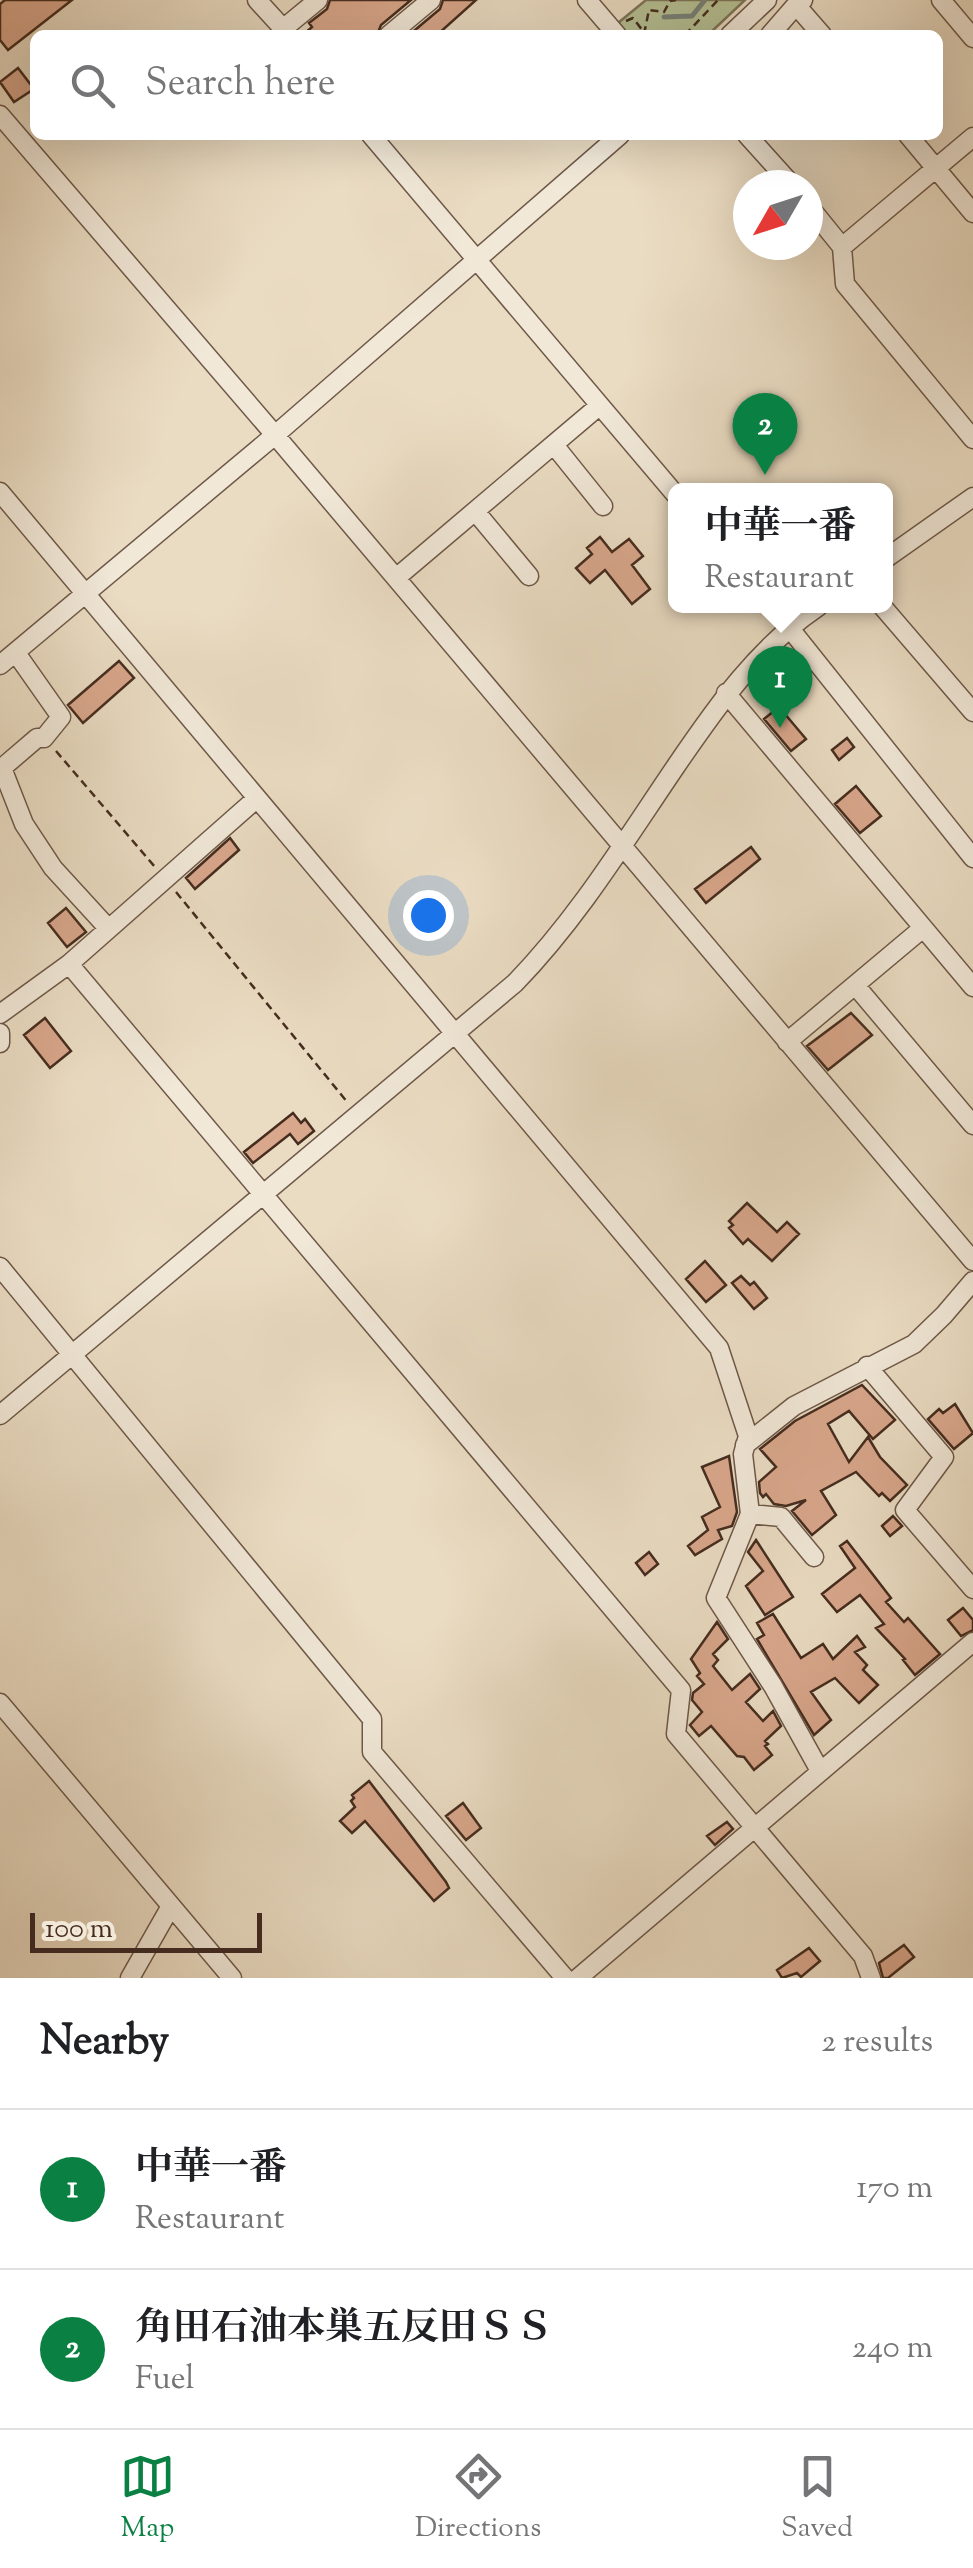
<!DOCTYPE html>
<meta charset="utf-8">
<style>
:root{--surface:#fff;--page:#f6f6f6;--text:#202124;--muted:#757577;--line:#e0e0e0;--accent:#0b8043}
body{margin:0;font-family:"Sorts Mill Goudy","Noto Serif JP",serif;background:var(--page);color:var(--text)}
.compass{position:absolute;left:733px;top:170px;width:90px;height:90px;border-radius:50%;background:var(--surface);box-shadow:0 10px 40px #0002;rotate:231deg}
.scale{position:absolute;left:30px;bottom:25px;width:232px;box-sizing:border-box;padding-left:10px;border:5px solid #452c1f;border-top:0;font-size:28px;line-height:35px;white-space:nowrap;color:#452c1f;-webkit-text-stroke:8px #f1e8d8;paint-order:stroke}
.you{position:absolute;left:428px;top:915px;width:35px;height:35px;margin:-25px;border:8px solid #fff;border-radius:50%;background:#1a73e8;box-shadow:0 0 0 15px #1a73e833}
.badge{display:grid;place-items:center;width:65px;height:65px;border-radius:50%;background:var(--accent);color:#fff;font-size:32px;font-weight:700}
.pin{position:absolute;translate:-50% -82px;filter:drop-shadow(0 2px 5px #0008)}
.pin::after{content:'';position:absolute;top:52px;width:35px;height:30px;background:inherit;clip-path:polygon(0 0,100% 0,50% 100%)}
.popup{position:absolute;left:668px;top:483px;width:225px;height:130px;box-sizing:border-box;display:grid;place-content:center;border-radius:15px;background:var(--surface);filter:drop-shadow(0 2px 8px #0005);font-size:32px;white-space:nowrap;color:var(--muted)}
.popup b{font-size:38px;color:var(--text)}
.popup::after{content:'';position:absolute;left:50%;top:100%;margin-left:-20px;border:20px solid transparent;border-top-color:var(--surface)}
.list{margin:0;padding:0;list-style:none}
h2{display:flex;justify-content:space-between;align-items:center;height:130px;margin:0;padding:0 40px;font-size:42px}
h2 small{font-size:32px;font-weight:400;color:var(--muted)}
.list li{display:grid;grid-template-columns:65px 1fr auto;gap:30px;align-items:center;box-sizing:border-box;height:160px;padding:0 40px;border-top:2px solid var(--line)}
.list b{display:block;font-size:38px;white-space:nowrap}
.list p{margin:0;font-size:32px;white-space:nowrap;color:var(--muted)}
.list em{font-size:32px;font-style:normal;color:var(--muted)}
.icon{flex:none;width:55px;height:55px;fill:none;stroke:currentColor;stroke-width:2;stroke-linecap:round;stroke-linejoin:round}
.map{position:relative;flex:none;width:973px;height:1978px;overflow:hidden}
.search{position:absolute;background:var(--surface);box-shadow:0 10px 40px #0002;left:30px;right:30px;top:30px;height:110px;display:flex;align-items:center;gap:25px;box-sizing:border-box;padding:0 35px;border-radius:15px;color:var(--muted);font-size:38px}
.sheet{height:450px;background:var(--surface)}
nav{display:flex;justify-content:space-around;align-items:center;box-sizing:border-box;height:140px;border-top:2px solid var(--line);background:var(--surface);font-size:28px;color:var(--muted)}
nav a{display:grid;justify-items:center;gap:5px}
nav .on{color:var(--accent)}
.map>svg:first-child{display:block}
.green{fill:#b5c195;stroke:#7d765a;stroke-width:2.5}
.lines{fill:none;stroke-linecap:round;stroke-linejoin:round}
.stream{stroke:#77827a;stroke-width:5}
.building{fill:#d9a78c;stroke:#452c1f;stroke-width:2.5}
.minor-casing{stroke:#6e5848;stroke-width:21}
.path{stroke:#452c1f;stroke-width:2.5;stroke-dasharray:8 5;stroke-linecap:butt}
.minor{stroke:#f1e8d8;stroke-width:18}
</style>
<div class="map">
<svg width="973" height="1978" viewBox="0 0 973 1978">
<rect width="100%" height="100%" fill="#eadcc3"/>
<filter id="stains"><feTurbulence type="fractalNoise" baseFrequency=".002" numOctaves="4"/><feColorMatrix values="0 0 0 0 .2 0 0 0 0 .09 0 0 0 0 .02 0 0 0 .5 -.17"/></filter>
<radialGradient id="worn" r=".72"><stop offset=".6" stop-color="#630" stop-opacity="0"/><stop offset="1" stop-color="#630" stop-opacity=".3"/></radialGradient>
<path class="green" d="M646,0h99l-37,35h-79l-11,-12z"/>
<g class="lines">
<path class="stream" d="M664,17l28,-1 13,-16"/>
</g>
<path class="building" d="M5,0h67l-64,50 -8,-10v-36z
M330,0h81l-30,25 -4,10h-74l9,-8 -3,-4 18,-14z
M443,0h33l-39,35h-28l31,-26z
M18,68l16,21 -20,13 -14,-20z
M600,537l12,15 17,-13 14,17 -11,9 18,24 -18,15 -27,-34 -15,13 -14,-15 16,-14 -5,-6z
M119,661l15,17 -51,45 -15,-18z
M779,707l27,32 -15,12 -27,-32z
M847,738l7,9 -15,13 -7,-10z
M856,786l25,30 -21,17 -25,-29z
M230,838l9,12 -44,39 -9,-11z
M751,847l9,12 -54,44 -11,-14z
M66,908l20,24 -19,15 -19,-24z
M851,1013l21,22 -44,35 -21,-24z
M45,1018l26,33 -21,17 -26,-33z
M293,1113l8,10 4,-4 9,12 -16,13 -8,-10 -37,29 -9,-11z
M747,1203l30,29 10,-10 12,12 -27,27 -24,-22 -5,5 -14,-16 4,-3 -4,-4z
M705,1261l21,24 -20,17 -20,-23z
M741,1276l9,9 4,-3 13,16 -13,11 -22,-26z
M862,1385l33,35 -22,19 -24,-28 -21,13 21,38 19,-25 12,20 27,28 -17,16 -8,-8 -3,3 -23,-24 -35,19 15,24 -24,20 -20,-24 14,-11 -20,6 -12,-2 -8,-10 -3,3 -3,-4 -1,-11 17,-15 -16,-18 35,-28z
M955,1404l18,29 -19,16 -26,-30 11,-10 4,4z
M729,1456l8,56 -5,14 -14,4 4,9 -27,16 -7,-9 20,-16 -6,-13 18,-10 -18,-40z
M893,1516l9,10 -12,10 -8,-10z
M756,1540l37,57 -28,18 -19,-29 17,-15 -15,-19z
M847,1541l44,57 -5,4 18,20 4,-4 32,36 -25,21 -12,-15 2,-1 -29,-31 8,-4 -24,-29 -23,17 -15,-18 33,-26 -15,-22z
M649,1552l9,12 -13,11 -9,-12z
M963,1608l10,12v10l-12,6 -13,-16z
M773,1614l28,44 22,-14 10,15 24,-23 8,11 -10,5 12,13 -4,5 15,15 -19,18 -24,-25 -24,14 20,28 -17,15 -57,-96 7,-4 -7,-12z
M717,1622l11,17 -15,15 5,6 -5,6 19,24 18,-16 10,15 -14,13 17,19 10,-10 8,15 -16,15 3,3 -3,2 7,9 -18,15 -10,-13 -7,-1 -26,-30 -12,10 -9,-11 12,-13 -10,-12 1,-7 11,-9 -7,-8 3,-3 -9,-14z
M369,1781l77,101 3,6 -15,13 -69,-80 -13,12 -12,-12 15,-14 -4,-6 3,-3 -2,-3z
M463,1803l18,25 -15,12 -20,-24z
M727,1822l6,7 -18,16 -8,-9z
M904,1945l10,12 -26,21h-5l-4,-15z
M809,1948l11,13 -19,16 -4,-4 -15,5 -5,-8z"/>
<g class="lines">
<g class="minor-casing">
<path id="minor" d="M257,0l32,35
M587,0l30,35
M803,0l-7,5 26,30
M941,0l32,38
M284,28l34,-28
M389,35l42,-35
M730,35l37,-35
M770,35l26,-30
M0,115l275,320 698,826
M371,135l304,359
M747,135l45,50
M908,135l65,78
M808,205l34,42 3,37 128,155
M842,247l131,-110
M554,445l49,61
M0,492l719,856 29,88 -5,18 7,60 -34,84 57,88 47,85
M475,511l54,65
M885,559l88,-62
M396,578l203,-172
M772,606l201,252
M882,606l91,106
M16,653l45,64 -17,21h-7l-35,30 22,56 29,44 54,59
M0,665l275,-230 345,-300
M726,693l247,294
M69,964l612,726 -5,44 187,222 8,22
M855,985l118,140
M0,1014l69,-50 188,-166
M0,1033v10
M787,1042l136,-114
M0,1267l372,452v33l193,226
M867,1366l77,91 -39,53 68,79
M0,1415l515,-432c63,-65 110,-142 161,-217 41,-60 82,-119 143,-160
M745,1445l49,-39 120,-62 30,-29 29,-34
M750,1514l31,3 33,40
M0,1703l232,275
M130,1978l41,-72
M578,1978l395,-336"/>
</g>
<path class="path" d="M626,21l7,-3 13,17
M644,34l5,-24 15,2 6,-11 6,-1
M685,35l33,-35
M56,751l99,116
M176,892l172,211"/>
<use href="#minor" class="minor"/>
</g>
<rect width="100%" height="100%" filter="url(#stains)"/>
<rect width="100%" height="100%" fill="url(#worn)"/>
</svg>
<svg class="compass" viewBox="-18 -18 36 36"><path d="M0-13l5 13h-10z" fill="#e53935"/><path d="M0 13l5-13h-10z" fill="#757577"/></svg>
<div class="scale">100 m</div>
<div class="you"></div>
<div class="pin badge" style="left:780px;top:728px">1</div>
<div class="popup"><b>中華一番</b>Restaurant</div>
<div class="pin badge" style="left:765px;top:475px">2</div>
<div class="search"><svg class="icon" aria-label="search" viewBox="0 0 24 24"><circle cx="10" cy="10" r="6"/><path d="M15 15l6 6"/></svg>Search here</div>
</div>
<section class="sheet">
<h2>Nearby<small>2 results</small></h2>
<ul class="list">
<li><span class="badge">1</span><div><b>中華一番</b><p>Restaurant</p></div><em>170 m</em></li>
<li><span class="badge">2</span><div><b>角田石油本巣五反田ＳＳ</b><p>Fuel</p></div><em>240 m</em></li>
</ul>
</section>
<nav>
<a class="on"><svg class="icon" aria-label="map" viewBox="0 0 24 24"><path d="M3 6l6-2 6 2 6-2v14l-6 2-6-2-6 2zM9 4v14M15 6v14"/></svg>Map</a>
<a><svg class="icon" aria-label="directions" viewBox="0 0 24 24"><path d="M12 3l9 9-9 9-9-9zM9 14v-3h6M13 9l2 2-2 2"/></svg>Directions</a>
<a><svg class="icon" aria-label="saved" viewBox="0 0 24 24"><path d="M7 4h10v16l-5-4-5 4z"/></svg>Saved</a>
</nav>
